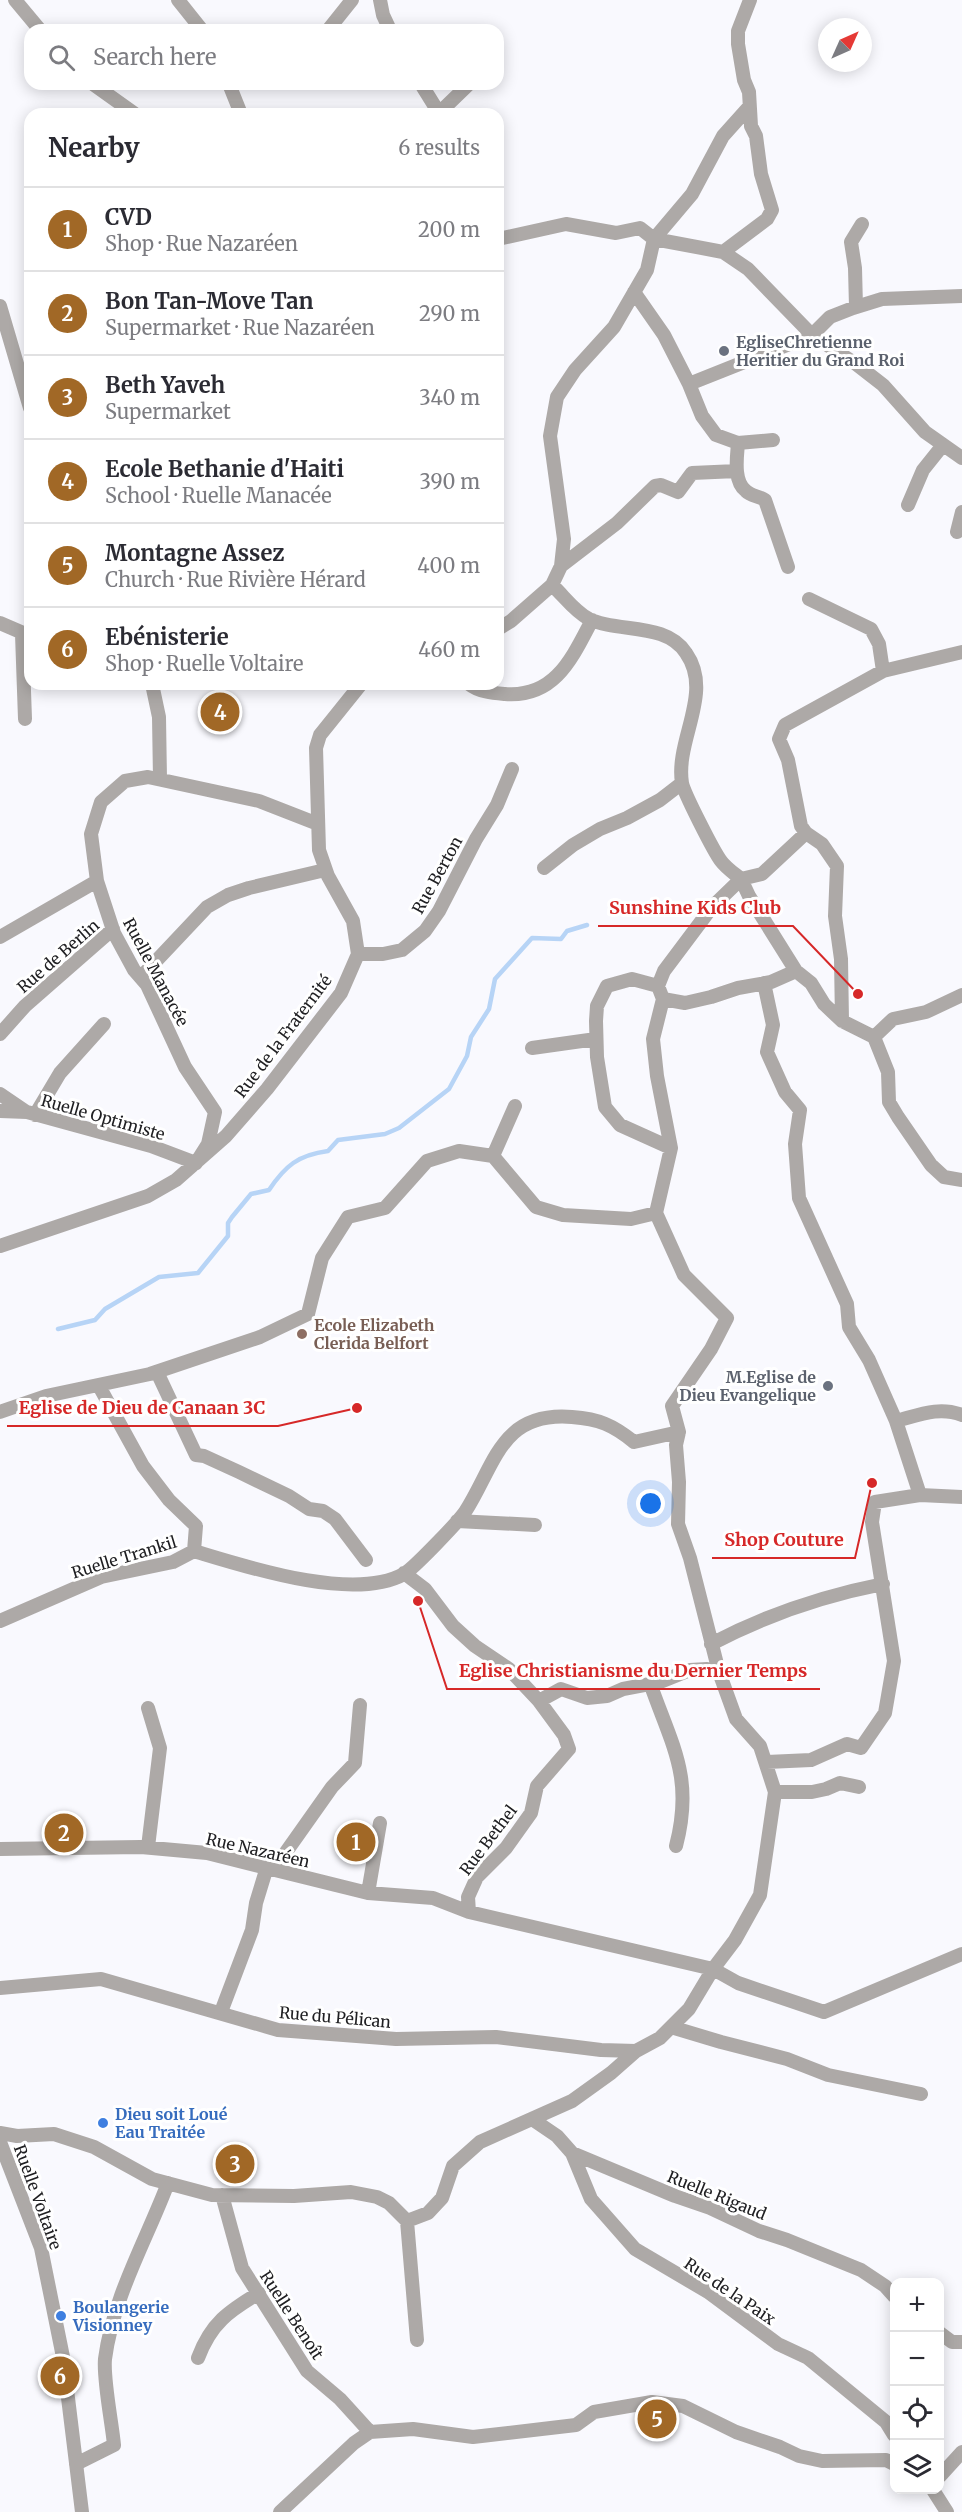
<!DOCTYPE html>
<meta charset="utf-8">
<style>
:root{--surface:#fff;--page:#f2f2f3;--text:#2b2b33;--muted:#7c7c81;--line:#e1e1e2;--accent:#a16826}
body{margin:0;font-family:Merriweather,serif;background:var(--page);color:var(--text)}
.controls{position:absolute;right:18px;bottom:18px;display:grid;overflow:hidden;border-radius:12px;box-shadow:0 3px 15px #0003}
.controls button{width:54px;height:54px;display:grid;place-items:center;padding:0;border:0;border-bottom:2px solid var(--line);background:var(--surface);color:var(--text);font:30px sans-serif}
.compass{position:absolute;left:818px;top:18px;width:54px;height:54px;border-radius:50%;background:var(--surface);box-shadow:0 3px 15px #0003;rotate:45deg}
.you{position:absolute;left:651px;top:1504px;width:21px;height:21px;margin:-15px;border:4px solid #fff;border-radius:50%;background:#1a73e8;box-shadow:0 0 0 9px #1a73e833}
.badge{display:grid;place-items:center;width:39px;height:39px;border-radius:50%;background:var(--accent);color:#fff;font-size:20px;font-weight:700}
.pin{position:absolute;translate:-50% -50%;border:3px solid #fff;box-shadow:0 2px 6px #0006}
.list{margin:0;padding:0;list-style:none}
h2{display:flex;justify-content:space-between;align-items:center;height:78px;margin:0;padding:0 24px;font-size:26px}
h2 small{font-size:20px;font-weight:400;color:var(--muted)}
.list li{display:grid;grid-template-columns:39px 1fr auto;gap:18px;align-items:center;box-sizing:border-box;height:84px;padding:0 24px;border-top:2px solid var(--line)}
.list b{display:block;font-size:22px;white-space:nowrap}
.list p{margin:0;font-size:20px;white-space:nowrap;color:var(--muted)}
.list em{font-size:20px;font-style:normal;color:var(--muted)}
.icon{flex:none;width:33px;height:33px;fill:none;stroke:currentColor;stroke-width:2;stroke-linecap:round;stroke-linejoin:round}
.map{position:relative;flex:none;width:962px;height:2512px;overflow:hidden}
.search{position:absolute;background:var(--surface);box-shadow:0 3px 15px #0003;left:24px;top:24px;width:480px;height:66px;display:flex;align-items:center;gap:15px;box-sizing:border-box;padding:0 21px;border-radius:18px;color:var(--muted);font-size:22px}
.panel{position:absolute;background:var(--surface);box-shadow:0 3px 15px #0003;left:24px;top:108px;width:480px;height:582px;border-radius:18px}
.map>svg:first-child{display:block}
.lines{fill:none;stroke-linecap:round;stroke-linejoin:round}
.stream{stroke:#b7d4f6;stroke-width:4.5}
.street{stroke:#ada9a7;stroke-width:14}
.worship-dot{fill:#6b7280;stroke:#fff;stroke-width:2}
.education-dot{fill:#8d6e63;stroke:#fff;stroke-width:2}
.shop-dot{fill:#3f7fe0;stroke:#fff;stroke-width:2}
.labels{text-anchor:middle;stroke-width:6;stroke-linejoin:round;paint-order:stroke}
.worship-label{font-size:16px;font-weight:bold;fill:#5b616d;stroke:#fff;text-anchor:start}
.street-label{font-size:16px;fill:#202023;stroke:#fff}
.education-label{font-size:16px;font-weight:bold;fill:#785e54;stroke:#fff;text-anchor:start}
.shop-label{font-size:16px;font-weight:bold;fill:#366cbe;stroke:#fff;text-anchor:start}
.leader{fill:none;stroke:#d62828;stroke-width:2}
.callout-dot{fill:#d62828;stroke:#fff;stroke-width:2}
.callout-label{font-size:18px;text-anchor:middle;font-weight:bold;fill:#d62828;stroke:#fff;stroke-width:6;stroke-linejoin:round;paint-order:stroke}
</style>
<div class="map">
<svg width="962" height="2512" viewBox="0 0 962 2512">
<rect width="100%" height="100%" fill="#f9f9fe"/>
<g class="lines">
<path class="stream" d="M58,1329l37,-9 10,-11 54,-32 39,-4 30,-37v-13l4,-6 19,-23 18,-4c16,-24 29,-35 59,-39l10,-11 47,-6 14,-6 50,-39 18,-33 4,-19 18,-28 6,-30 37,-41 29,1 6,-8 20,-6"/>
<path class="street" d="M15,0l25,30
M178,0l24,30
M380,0l3,15 7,15
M328,30l24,-30
M93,84l42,30
M229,84l12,30
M421,84l18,29
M438,114l31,-30
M498,239l68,-15 50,9 24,-5 14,11 69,13 25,17 64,66 44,29 27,21 42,47 37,26
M723,252l44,-33 5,-9 -11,-36 -5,-38 -5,-10 -2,-34 -5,-12 -6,-36v-13l12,-31
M634,292l30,43 25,49 13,32 14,19 22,8 35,-3
M0,306l30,102
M856,307l-1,-39 -4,-26 11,-18
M689,384l123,-49 18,-18 23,-9 29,-9 80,-3
M738,443c-1,14 -5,38 8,48 5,5 13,5 19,9l23,67
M908,505l15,-35 20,-25
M957,532l5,-20
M561,566l56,-43 38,-37 6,-1 17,7 14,-19 45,-2
M809,599l62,30 8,15 4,27
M0,623l30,13
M498,629l13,-8 41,-36 9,-19 3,-27 -14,-103 7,-39 18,-27 39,-43 33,-57 7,-31 38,-45 31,-58 26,-29
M22,634l3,85
M152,684l7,33 1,62
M469,684c10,8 24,9 36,10 50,4 67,-36 87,-74
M806,833l-44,41 -21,5 8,17 47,75 15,12 13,21 18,17 32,16
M544,868l29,-23 27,-16 27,-11 33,-18 22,-17
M0,937l97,-56
M358,954h25l19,-4 23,-19 14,-20 37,-72 21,-34 15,-36
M141,977l66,-70 21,-12 21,-7 76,-18
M764,983l9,42 -6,27 18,40 15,18 -5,34 4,54 48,106 2,23 20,33 27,61 24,74 42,2
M658,986l-26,-7 -25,7 -10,20 -1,15 1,36 8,50 15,18 51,23
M962,995l-36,17 -33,7 -19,18 14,35 1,30 9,15 33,48 13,12 18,3
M663,999l22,4 26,-6 27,-9 33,-6 25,-11
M842,1021l-1,-62 -6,-43 2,-50 -15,-22 -16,-11 -5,-7 -13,-66 -9,-21 6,-14 98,-54 79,-19
M0,1034l25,-28 88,-77
M532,1048l64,-9
M0,1094l25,17
M0,1111l27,1 124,34 45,17 12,-19 7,-32 -30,-45 -38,-82 -13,-15 -20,-37 -17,-52 -6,-47 10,-32 24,-21 23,-4 111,24 59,23
M35,1115l25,-42 44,-49
M493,1156l22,-50
M0,1246l148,-50 28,-16 50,-44 41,-47 74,-96 17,-39 -5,-33 -25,-45 -9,-26 -3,-102 4,-13 41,-51
M157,1372l39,83 8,1 35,16 50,24 20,13 14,2 12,8 31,41
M99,1386l44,80 26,34 27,26 -2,25
M0,1412l46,-16 104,-22 110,-37 48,-23 14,-56 26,-41 37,-9 42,-47 32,-10 34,5 43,51 27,8 68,4 25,-6
M896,1421c23,-6 43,-15 66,-6
M457,1521l78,4
M404,1573l21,16 28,37 22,20 34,23 30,32 22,-12 26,9 20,-2 16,-7 37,-7 30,-12 17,-1 12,3
M0,1621l101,-44 72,-15 21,-11c53,16 159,51 210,23 10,-6 54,-52 61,-62 30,-46 35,-101 107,-95 27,2 41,8 62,25l45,-10
M711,1644c55,-29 111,-48 172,-60
M650,1683c22,63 44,94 26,163
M767,1762l44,-2 36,-16 14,4 24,-35 9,-52 -22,-139 3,-20 45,-7
M775,1792h37l14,-3 14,-6 19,4
M148,1847l12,-99 -12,-40
M0,1849l141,-2 66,6 161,40 65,5 36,14 244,57 25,14 86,29 138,-58
M274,1869l58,-82 23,-24 5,-58
M368,1893l12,-70
M469,1912l-1,-15 9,-20 29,-29 25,-35 6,-27 32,-37 -5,-14 -25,-34
M0,1988l101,-9 177,51 118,9 100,-2 105,13 35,1
M221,2012l31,-82 4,-27 11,-36
M671,2027l50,15 66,17 41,16 93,19
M532,2119l25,17 15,17 103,43 35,12 49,23 28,9 74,30 24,16 9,10
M0,2133l17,3 37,-2 40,13 58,32 60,16 82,1 57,-4 26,5 12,6 18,18
M0,2142l41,106 22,109 19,155
M572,2153l19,46 44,50 73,43 70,52 30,14 78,64 8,13
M222,2195l20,73 65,103 33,28 30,33
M940,2333l12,9h10
M417,2340l-10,-119 21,-8 14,-15 11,-32 27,-24 92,-41 39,-28 25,-22 24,-13 29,-29 24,-40 22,-29 25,-45 15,-103 -15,-46 -24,-27 -17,-47 -29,-114 -12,-34 1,-42 -3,-37 3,-13 -7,-26 39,-57 16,-31 -43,-43 -28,-62 15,-65 -14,-72 -4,-37 10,-40 -5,-13 6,-15 48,-64 29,-28c-6,-5 -15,-11 -20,-18 -7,-9 -37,-68 -39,-78 -7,-43 32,-90 4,-130 -20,-31 -67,-20 -97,-34 -15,-8 -25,-23 -37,-34
M198,2358c13,-35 31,-47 61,-65
M76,2464l38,-19c-2,-22 -11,-66 -9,-86 8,-62 41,-118 63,-176
M940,2476l22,-24
M933,2490l14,22
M280,2512l74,-69 16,-11 43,-3 60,8 103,-12 18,-13 58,-10 31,4 53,26 44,15 19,9 23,5 64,-1 8,4"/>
</g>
<g class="worship-dot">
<circle cx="724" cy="351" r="6"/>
<circle cx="828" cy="1386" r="6"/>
</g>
<circle class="education-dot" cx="302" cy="1334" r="6"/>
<g class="shop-dot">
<circle cx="103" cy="2123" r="6"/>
<circle cx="61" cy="2316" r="6"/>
</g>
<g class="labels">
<g class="worship-label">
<text x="736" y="348">EgliseChretienne<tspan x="736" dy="18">Heritier du Grand Roi</tspan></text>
<text x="816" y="1383" text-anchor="end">M.Eglise de<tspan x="816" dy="18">Dieu Evangelique</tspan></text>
</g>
<g class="street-label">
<text transform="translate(437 875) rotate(-61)" y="6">Rue Berton</text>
<text transform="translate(58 956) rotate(-41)" y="6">Rue de Berlin</text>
<text transform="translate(156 972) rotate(62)" y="6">Ruelle Manacée</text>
<text transform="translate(283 1036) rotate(-53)" y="6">Rue de la Fraternité</text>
<text transform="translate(103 1117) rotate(16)" y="6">Ruelle Optimiste</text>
<text transform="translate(124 1557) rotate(-17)" y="6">Ruelle Trankil</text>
<text transform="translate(488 1840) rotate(-53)" y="6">Rue Bethel</text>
<text transform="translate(258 1850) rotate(13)" y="6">Rue Nazaréen</text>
<text transform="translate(335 2017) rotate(5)" y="6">Rue du Pélican</text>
<text transform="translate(717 2195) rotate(22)" y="6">Ruelle Rigaud</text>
<text transform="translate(38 2197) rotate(70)" y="6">Ruelle Voltaire</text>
<text transform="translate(730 2291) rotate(34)" y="6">Rue de la Paix</text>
<text transform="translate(292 2315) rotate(57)" y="6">Ruelle Benoît</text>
</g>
<g class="education-label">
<text x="314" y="1331">Ecole Elizabeth<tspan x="314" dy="18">Clerida Belfort</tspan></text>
</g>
<g class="shop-label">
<text x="115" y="2120">Dieu soit Loué<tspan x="115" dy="18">Eau Traitée</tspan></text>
<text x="73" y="2313">Boulangerie<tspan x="73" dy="18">Visionney</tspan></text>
</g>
</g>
<path class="leader" d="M858 994L793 926H598M357 1408L278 1426H7M872 1483L855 1558H712M418 1601L447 1689H820"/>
<g class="callout-dot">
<circle cx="858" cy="994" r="6"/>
<circle cx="357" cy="1408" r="6"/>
<circle cx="872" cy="1483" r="6"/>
<circle cx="418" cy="1601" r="6"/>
</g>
<g class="callout-label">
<text x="695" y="914">Sunshine Kids Club</text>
<text x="142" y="1414">Eglise de Dieu de Canaan 3C</text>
<text x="784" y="1546">Shop Couture</text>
<text x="633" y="1677">Eglise Christianisme du Dernier Temps</text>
</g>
</svg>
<div class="controls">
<button>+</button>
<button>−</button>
<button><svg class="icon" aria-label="locate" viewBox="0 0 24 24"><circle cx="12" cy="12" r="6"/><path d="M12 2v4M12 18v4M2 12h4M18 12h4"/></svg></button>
<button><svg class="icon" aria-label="layers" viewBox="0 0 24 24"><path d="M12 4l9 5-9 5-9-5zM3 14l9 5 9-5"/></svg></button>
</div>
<svg class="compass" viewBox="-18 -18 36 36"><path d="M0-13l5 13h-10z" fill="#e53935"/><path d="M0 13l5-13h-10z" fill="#7c7c81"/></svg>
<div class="you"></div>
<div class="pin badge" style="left:356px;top:1842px">1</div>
<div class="pin badge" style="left:64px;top:1833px">2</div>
<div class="pin badge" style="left:235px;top:2164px">3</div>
<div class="pin badge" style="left:220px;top:712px">4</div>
<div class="pin badge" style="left:657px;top:2419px">5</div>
<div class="pin badge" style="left:60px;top:2376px">6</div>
<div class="search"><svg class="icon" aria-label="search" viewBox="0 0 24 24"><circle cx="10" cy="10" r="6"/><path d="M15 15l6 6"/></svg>Search here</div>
<section class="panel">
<h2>Nearby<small>6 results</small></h2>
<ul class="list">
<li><span class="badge">1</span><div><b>CVD</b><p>Shop · Rue Nazaréen</p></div><em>200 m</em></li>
<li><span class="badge">2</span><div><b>Bon Tan-Move Tan</b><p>Supermarket · Rue Nazaréen</p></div><em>290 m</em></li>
<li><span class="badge">3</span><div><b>Beth Yaveh</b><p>Supermarket</p></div><em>340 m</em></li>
<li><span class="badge">4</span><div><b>Ecole Bethanie d'Haiti</b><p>School · Ruelle Manacée</p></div><em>390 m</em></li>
<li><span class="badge">5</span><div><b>Montagne Assez</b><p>Church · Rue Rivière Hérard</p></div><em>400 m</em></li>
<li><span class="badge">6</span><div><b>Ebénisterie</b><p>Shop · Ruelle Voltaire</p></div><em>460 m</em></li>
</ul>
</section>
</div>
